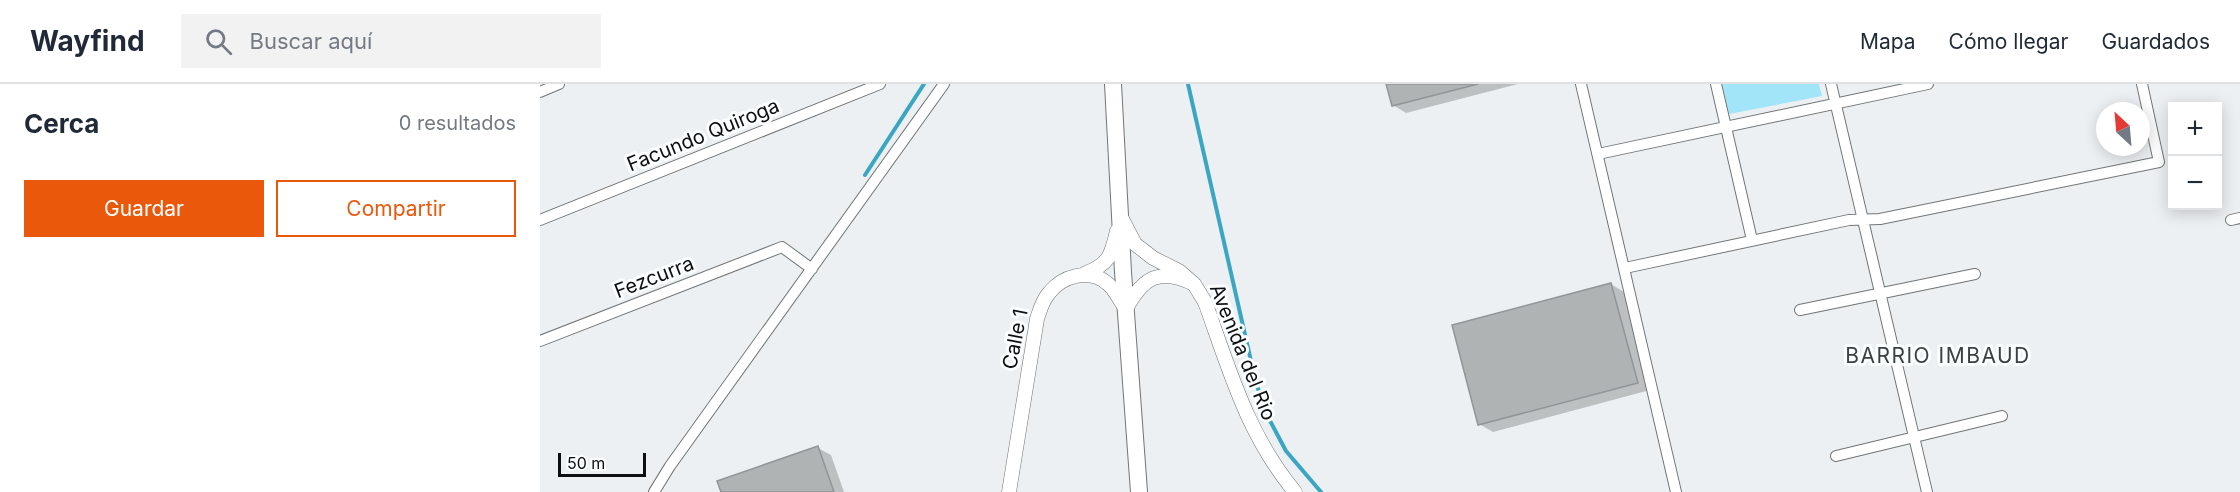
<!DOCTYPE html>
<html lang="es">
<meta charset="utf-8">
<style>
:root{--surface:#fff;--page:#f2f2f3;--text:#1f2937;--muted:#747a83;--line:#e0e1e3;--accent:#ea580c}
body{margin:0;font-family:Inter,sans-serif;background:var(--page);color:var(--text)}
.controls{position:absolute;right:18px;top:18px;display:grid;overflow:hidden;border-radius:0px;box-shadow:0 3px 15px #0003}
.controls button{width:54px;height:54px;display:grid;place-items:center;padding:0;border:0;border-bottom:2px solid var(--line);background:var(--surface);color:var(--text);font:30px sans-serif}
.compass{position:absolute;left:1556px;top:18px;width:54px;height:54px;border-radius:50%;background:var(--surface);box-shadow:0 3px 15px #0003;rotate:334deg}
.scale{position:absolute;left:18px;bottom:15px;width:88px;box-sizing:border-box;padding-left:6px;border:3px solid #0d0e0f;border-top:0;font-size:16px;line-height:21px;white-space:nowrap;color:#0d0e0f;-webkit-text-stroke:4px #fafeff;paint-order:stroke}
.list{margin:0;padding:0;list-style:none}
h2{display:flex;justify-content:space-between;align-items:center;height:78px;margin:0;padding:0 24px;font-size:26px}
h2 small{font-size:20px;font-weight:400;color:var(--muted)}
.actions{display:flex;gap:12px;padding:18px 24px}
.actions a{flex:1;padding:14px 0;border:2px solid var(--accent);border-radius:0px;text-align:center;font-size:21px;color:var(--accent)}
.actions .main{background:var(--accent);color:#fff}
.icon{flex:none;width:33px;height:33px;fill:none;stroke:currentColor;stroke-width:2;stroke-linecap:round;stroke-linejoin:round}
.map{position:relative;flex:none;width:1700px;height:408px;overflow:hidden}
header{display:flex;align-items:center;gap:36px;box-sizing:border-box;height:84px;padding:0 30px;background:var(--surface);border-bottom:2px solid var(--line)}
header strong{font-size:28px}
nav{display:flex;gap:33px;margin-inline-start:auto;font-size:21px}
.search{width:420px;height:54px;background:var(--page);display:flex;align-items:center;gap:15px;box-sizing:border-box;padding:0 21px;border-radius:0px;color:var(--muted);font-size:22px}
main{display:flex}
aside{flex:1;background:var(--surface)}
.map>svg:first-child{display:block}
.green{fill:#a2e5f8}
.shadow{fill:#0003}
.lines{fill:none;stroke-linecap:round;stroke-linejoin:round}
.stream{stroke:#3aa6c1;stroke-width:4}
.building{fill:#afb3b4;stroke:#919597;stroke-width:1.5}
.street-casing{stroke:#717576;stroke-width:12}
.secondary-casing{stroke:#717576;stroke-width:15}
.primary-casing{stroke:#717576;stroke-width:18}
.street{stroke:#fff;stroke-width:10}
.secondary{stroke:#fff;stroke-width:14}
.primary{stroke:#fff;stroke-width:16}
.labels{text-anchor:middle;stroke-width:6;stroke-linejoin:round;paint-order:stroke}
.street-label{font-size:20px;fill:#0d0e0f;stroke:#fafeff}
.neighbourhood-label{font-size:21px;letter-spacing:1.5px;fill:#3c4041;stroke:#fafeff}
</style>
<header>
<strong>Wayfind</strong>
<div class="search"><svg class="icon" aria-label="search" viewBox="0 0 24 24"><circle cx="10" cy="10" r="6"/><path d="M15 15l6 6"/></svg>Buscar aquí</div>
<nav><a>Mapa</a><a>Cómo llegar</a><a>Guardados</a></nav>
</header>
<main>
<aside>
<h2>Cerca<small>0 resultados</small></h2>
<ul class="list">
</ul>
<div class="actions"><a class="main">Guardar</a><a>Compartir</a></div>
</aside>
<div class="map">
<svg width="1700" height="408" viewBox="0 0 1700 408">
<rect width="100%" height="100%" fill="#ecf0f2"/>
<path class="green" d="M1182,0h97l3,12 -93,18z"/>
<path class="shadow" d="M848,0h130l-112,29 -13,-8z
M1071,200l13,8 26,98 -157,42 -14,-8z
M278,364l13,7 13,37h-122z"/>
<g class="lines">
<path class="stream" d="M648,0l68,299 12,34 18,34 35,41
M325,91l59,-91"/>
</g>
<path class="building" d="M846,0h92l-86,22z
M1071,199l27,100 -160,42 -26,-100z
M278,362l16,46h-113l-4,-11z"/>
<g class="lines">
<g class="street-casing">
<path id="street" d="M1041,0l95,408
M1176,0l36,156
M1291,0l96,408
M0,8l19,-8
M1058,70l330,-70
M0,136l340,-136
M1691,136l9,-2
M1085,184l224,-48 31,-1 279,-57 -17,-78
M1260,226l175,-36
M0,257l242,-94 30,22
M1296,372l166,-40
M114,408l16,-26 274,-382"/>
</g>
<g class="secondary-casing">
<path id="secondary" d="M582,135l13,25 18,14 26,13 15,13 11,18c25,69 42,132 90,190
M544,190c25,-10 27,-17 33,-43
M469,408l28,-173c3,-9 5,-18 12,-26 13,-17 40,-25 58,-10 8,6 13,18 19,26 17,-32 34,-42 68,-25"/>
</g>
<g class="primary-casing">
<path id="primary" d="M573,0l10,188 16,220"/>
</g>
<use href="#street" class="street"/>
<use href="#secondary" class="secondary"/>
<use href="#primary" class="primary"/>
</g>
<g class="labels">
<g class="street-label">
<text transform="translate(163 51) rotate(-22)" y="7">Facundo Quiroga</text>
<text transform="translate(114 193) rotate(-21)" y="7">Fezcurra</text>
<text transform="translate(475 255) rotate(-79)" y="7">Calle 1</text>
<text transform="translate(703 268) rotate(68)" y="7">Avenida del Rio</text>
</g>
<g class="neighbourhood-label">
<text x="1398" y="279">BARRIO IMBAUD</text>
</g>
</g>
</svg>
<div class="controls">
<button>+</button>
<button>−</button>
</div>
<svg class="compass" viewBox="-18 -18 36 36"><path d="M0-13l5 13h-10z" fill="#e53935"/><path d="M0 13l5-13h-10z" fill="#747a83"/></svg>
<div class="scale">50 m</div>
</div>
</main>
